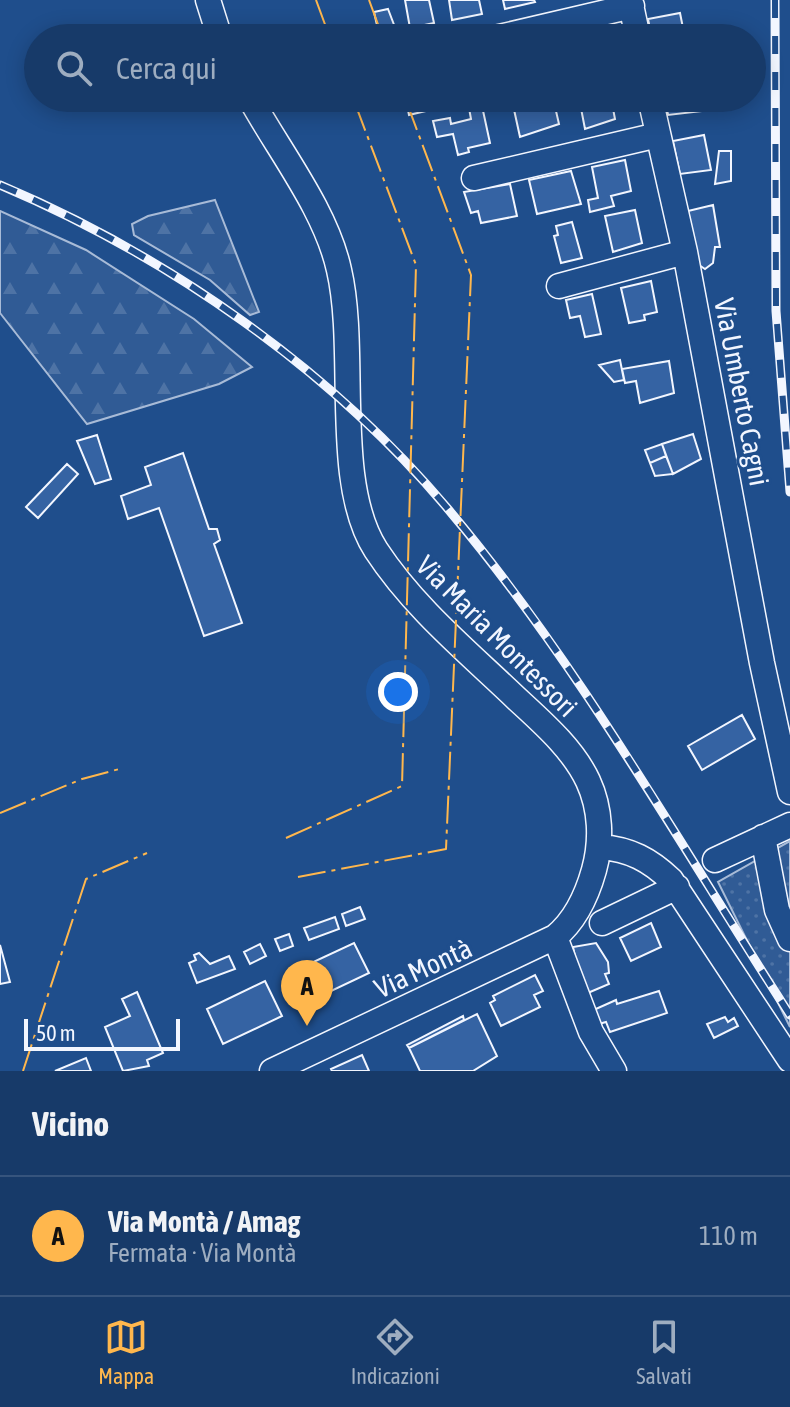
<!DOCTYPE html>
<html lang="it">
<meta charset="utf-8">
<style>
:root{--surface:#173a69;--page:#20416f;--text:#f1f3f6;--muted:#9eadc0;--line:#36547d;--accent:#ffb74d}
body{margin:0;font-family:"Asap Condensed",sans-serif;background:var(--page);color:var(--text)}
.scale{position:absolute;left:24px;bottom:20px;width:156px;box-sizing:border-box;padding-left:8px;border:4px solid #f2f6ff;border-top:0;font-size:22px;line-height:28px;white-space:nowrap;color:#f2f6ff;-webkit-text-stroke:6px #1f4e8c;paint-order:stroke}
.you{position:absolute;left:398px;top:692px;width:28px;height:28px;margin:-20px;border:6px solid #fff;border-radius:50%;background:#1a73e8;box-shadow:0 0 0 12px #1a73e833}
.badge{display:grid;place-items:center;width:52px;height:52px;border-radius:50%;background:var(--accent);color:#111;font-size:26px;font-weight:700}
.pin{position:absolute;translate:-50% -66px;filter:drop-shadow(0 2px 4px #0008)}
.pin::after{content:'';position:absolute;top:42px;width:28px;height:24px;background:inherit;clip-path:polygon(0 0,100% 0,50% 100%)}
.list{margin:0;padding:0;list-style:none}
h2{display:flex;justify-content:space-between;align-items:center;height:104px;margin:0;padding:0 32px;font-size:34px}
h2 small{font-size:26px;font-weight:400;color:var(--muted)}
.list li{display:grid;grid-template-columns:52px 1fr auto;gap:24px;align-items:center;box-sizing:border-box;height:120px;padding:0 32px;border-top:2px solid var(--line)}
.list b{display:block;font-size:30px;white-space:nowrap}
.list p{margin:0;font-size:26px;white-space:nowrap;color:var(--muted)}
.list em{font-size:26px;font-style:normal;color:var(--muted)}
.icon{flex:none;width:44px;height:44px;fill:none;stroke:currentColor;stroke-width:2;stroke-linecap:round;stroke-linejoin:round}
.map{position:relative;flex:none;width:790px;height:1071px;overflow:hidden}
.search{position:absolute;background:var(--surface);box-shadow:0 4px 20px #0003;left:24px;right:24px;top:24px;height:88px;display:flex;align-items:center;gap:20px;box-sizing:border-box;padding:0 28px;border-radius:44px;color:var(--muted);font-size:30px}
.sheet{height:224px;background:var(--surface)}
nav{display:flex;justify-content:space-around;align-items:center;box-sizing:border-box;height:112px;border-top:2px solid var(--line);background:var(--surface);font-size:22px;color:var(--muted)}
nav a{display:grid;justify-items:center;gap:4px}
nav .on{color:var(--accent)}
.map>svg:first-child{display:block}
.grass{fill:url(#grass-dots);stroke:#a8bbd7;stroke-width:2}
.forest{fill:url(#forest-firs);stroke:#a8bbd7;stroke-width:2}
.building{fill:#3563a3;stroke:#f2f6ff;stroke-width:2}
.lines{fill:none;stroke-linecap:round;stroke-linejoin:round}
.minor-casing{stroke:#f2f6ff;stroke-width:27}
.minor{stroke:#1f4e8c;stroke-width:24}
.rail-casing{stroke:#f2f6ff;stroke-width:9}
.rail{stroke:#1f4e8c;stroke-width:6;stroke-dasharray:18;stroke-linecap:butt}
.power{stroke:#ffb74d;stroke-width:2;stroke-dasharray:28 6 4 6;stroke-linecap:butt}
.labels{text-anchor:middle;stroke-width:6;stroke-linejoin:round;paint-order:stroke}
.street-label{font-size:28px;fill:#f2f6ff;stroke:#1f4e8c}
</style>
<div class="map">
<svg width="790" height="1071" viewBox="0 0 790 1071">
<defs>
<pattern id="grass-dots" width="8" height="8" patternUnits="userSpaceOnUse" patternTransform="scale(2)"><rect width="8" height="8" fill="#305b95"/><path d="M2 2h.1M6 6h.1" fill="none" stroke="#4e73a5" stroke-width="1.8" stroke-linecap="round"/></pattern>
<pattern id="forest-firs" width="22" height="20" patternUnits="userSpaceOnUse" patternTransform="scale(2)"><rect width="22" height="20" fill="#305b95"/><path d="M5 1l3.5 6h-7zM16 11l3.5 6h-7z" fill="#4e73a5"/></pattern>
</defs>
<rect width="100%" height="100%" fill="#1f4e8c"/>
<path class="grass" d="M790,841v186l-72,-145z"/>
<path class="forest" d="M215,200l44,112 -9,3 -40,-35 -76,-45 -2,-11 16,-8z
M0,211l86,39 108,69 58,48 -33,17 -132,40 -87,-111z"/>
<path class="building" d="M405,0h24l5,23 -24,5z
M449,0h30l3,14 -30,6z
M503,0h31l1,2 -30,7z
M388,9l8,21 -17,4 -5,-22z
M680,13l5,25h-33l-4,-19z
M596,29l2,9h-39v-2z
M423,98l3,13 -17,4 -3,-15z
M544,98h9l6,26 -39,13 -7,-32z
M579,98h32l4,21 -30,10z
M665,98h35l3,13 -35,4z
M482,106l8,37 -22,5 1,4 -11,3 -5,-21 -16,3 -4,-16 17,-3 1,6 20,-5 -2,-11z
M704,135l7,35 -31,4 -7,-33z
M719,151h12v30l-16,3z
M625,160l6,31 -20,5 3,10 -24,6 -2,-12 10,-2 -6,-31z
M571,171l10,33 -44,10 -8,-34z
M510,184l7,32 -36,7 -3,-12 -7,2 -7,-21z
M713,205l7,42h-5l-2,16 -8,6 -6,-4 -11,-54z
M635,210l7,33 -29,9 -8,-36z
M572,222l10,36 -21,5 -7,-27 4,-1 -2,-9z
M651,281l6,31 -13,3 1,5 -16,3 -8,-35z
M592,294l9,40 -16,3 -5,-21 -10,2 -4,-18z
M620,360l4,20 -10,2 -15,-17z
M669,361l5,32 -34,10 -4,-22 -11,2 -3,-14z
M693,434l8,25 -28,15 -11,-30z
M97,435l14,44 -16,5 -18,-43z
M662,444l4,12 -16,7 -5,-13z
M183,453l26,76h8l3,11 -6,4 28,79 -38,13 -45,-128 -31,11 -7,-23 30,-11 -6,-18z
M666,456l7,18 -18,2 -5,-13z
M67,464l11,10 -40,44 -12,-11z
M742,715l13,24 -53,31 -14,-24z
M360,907l5,12 -19,7 -4,-12z
M335,917l4,12 -30,11 -5,-12z
M651,923l10,24 -30,14 -11,-23z
M289,934l4,12 -13,5 -5,-12z
M354,943l15,30 -61,29 -14,-31z
M596,943l12,19 1,11 -4,1 4,10 -26,11 -10,-48z
M260,944l6,12 -16,8 -6,-12z
M0,945l10,37 -10,2z
M199,953l11,11 19,-8 6,13 -38,14 -8,-20 7,-3 -2,-5z
M535,975l8,16 -9,4 6,12 -39,19 -11,-23 5,-3 -2,-4z
M265,981l17,35 -59,28 -16,-35z
M659,991l8,22 -57,19 -4,-10 -11,3 -6,-13 27,-12 1,4z
M137,992l26,61 -16,7 2,6 -26,5 -18,-44 25,-11 -8,-17z
M477,1014l20,42 -24,15h-53l-11,-23z
M463,1016l1,4 -55,28 -2,-3z
M725,1017l3,5 6,-4 4,8 -24,12 -7,-14z
M362,1055l7,16h-37l-1,-2z
M86,1058l5,13h-36z"/>
<g class="lines">
<g class="minor-casing">
<path id="minor" d="M208,0l12,38
M630,0l8,38
M495,38l137,-32
M250,98c29,53 76,112 89,172 19,81 -7,212 37,280 38,58 92,102 141,149 26,24 56,50 71,82 13,28 14,60 6,89 -7,25 -18,50 -39,67l-283,134
M650,98l35,154 77,411 28,129
M474,178l184,-43
M559,286l126,-34
M763,837l14,73 13,29
M600,847c30,2 50,13 71,33l119,180
M715,860l75,-35
M602,923l75,-36
M555,937l36,95 23,39"/>
</g>
<use href="#minor" class="minor"/>
<g class="rail-casing">
<path id="rail" d="M775,0l1,311 14,181
M0,185c168,71 330,184 448,324 131,155 232,336 342,506"/>
</g>
<use href="#rail" class="rail"/>
<path class="power" d="M316,0l14,38
M369,0l14,38
M0,813l82,-34 41,-11
M286,838l116,-52 14,-521 -63,-167
M298,877l148,-28 25,-574 -66,-177
M23,1071l63,-192 61,-26"/>
</g>
<g class="labels">
<g class="street-label">
<text transform="translate(742 392) rotate(79)" y="10">Via Umberto Cagni</text>
<text transform="translate(497 636) rotate(45)" y="10">Via Maria Montessori</text>
<text transform="translate(423 968) rotate(-25)" y="10">Via Montà</text>
</g>
</g>
</svg>
<div class="scale">50 m</div>
<div class="you"></div>
<div class="pin badge" style="left:307px;top:1026px">A</div>
<div class="search"><svg class="icon" aria-label="search" viewBox="0 0 24 24"><circle cx="10" cy="10" r="6"/><path d="M15 15l6 6"/></svg>Cerca qui</div>
</div>
<section class="sheet">
<h2>Vicino<small></small></h2>
<ul class="list">
<li><span class="badge">A</span><div><b>Via Montà / Amag</b><p>Fermata · Via Montà</p></div><em>110 m</em></li>
</ul>
</section>
<nav>
<a class="on"><svg class="icon" aria-label="map" viewBox="0 0 24 24"><path d="M3 6l6-2 6 2 6-2v14l-6 2-6-2-6 2zM9 4v14M15 6v14"/></svg>Mappa</a>
<a><svg class="icon" aria-label="directions" viewBox="0 0 24 24"><path d="M12 3l9 9-9 9-9-9zM9 14v-3h6M13 9l2 2-2 2"/></svg>Indicazioni</a>
<a><svg class="icon" aria-label="saved" viewBox="0 0 24 24"><path d="M7 4h10v16l-5-4-5 4z"/></svg>Salvati</a>
</nav>
